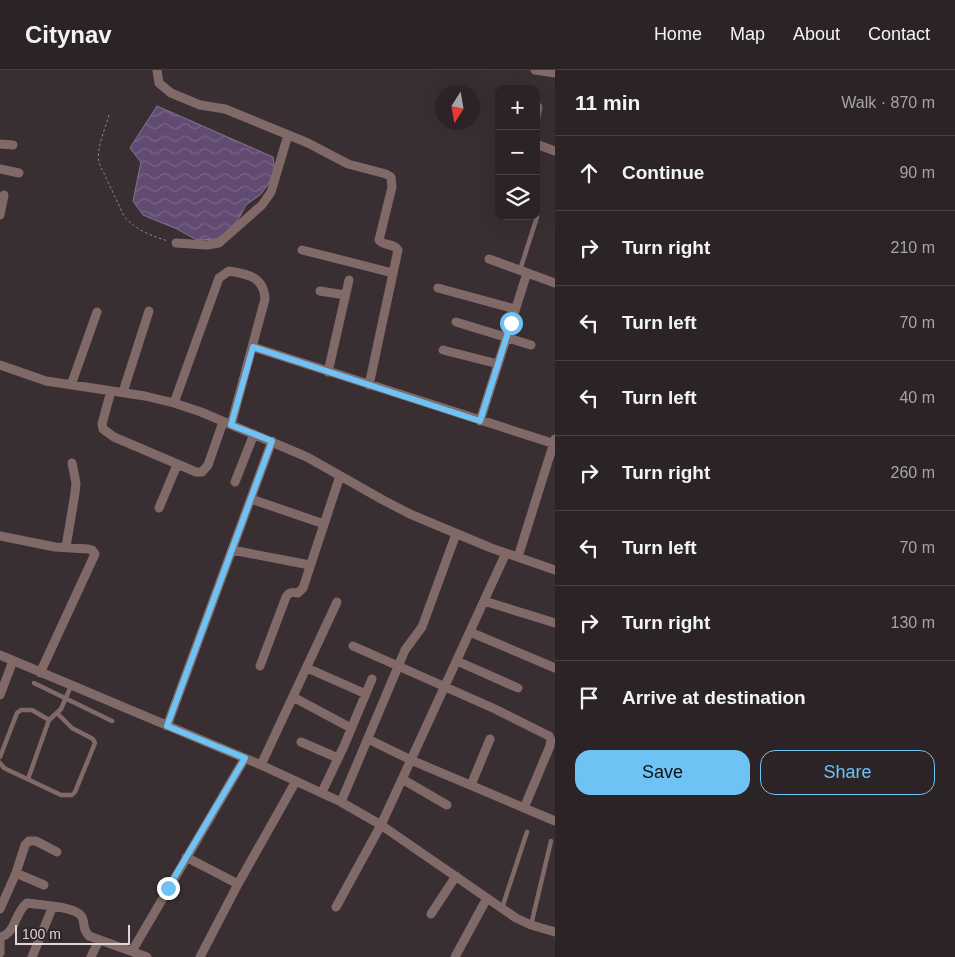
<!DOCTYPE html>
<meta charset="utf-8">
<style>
:root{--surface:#2b2326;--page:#332b2e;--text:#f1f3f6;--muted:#a6a4a7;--line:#474043;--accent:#6fc2f4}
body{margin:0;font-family:Arial,sans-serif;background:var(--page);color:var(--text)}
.controls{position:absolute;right:15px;top:15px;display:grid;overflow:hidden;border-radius:10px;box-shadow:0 5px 20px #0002}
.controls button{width:45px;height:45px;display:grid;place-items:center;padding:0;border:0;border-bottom:1px solid var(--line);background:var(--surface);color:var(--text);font:25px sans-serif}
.compass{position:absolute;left:435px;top:15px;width:45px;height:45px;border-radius:50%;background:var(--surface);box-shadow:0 5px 20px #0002;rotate:191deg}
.scale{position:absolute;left:15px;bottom:12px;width:115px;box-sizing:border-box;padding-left:5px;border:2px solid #dcd6d7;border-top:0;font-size:14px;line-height:18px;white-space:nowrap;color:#dcd6d7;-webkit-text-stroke:4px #2f2528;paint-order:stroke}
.stop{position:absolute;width:15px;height:15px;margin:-11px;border:4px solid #6fc2f4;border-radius:50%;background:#fff}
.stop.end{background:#6fc2f4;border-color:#fff;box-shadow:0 1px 5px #0008}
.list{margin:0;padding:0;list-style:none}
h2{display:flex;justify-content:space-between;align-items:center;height:65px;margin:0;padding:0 20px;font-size:21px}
h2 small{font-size:16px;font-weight:400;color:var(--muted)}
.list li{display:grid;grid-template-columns:32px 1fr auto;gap:15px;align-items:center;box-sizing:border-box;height:75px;padding:0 20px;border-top:1px solid var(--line)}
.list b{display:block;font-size:19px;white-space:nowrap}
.list em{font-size:16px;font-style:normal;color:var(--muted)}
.actions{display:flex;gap:10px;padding:15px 20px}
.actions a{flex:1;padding:11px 0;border:1px solid var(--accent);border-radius:15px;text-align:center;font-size:18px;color:var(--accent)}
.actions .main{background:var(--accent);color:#111}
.icon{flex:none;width:28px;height:28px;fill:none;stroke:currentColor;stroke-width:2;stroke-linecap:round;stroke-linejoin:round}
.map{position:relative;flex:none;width:555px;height:887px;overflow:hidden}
header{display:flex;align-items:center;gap:30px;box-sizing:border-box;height:70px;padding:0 25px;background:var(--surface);border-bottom:1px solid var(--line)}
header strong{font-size:24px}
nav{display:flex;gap:28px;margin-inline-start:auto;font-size:18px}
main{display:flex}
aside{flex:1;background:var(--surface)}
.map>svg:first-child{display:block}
.water{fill:url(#water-waves);stroke:#877590}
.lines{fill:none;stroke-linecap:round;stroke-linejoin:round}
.path{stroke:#8c8486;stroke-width:1;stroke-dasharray:2.5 2.5;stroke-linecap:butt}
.lane{stroke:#816967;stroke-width:4.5}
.street{stroke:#816967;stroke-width:9}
.route{stroke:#6fc2f4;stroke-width:6}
</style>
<header>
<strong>Citynav</strong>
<nav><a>Home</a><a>Map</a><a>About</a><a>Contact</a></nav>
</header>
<main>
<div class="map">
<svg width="555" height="887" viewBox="0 0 555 887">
<defs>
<pattern id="water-waves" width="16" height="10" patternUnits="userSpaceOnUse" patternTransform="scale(1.25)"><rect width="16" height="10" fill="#624b72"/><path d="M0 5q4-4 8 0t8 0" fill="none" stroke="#786485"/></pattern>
</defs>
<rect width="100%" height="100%" fill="#392f32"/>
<path class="water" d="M157,36l116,51 2,17 -14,20 -15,11 -7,13 -9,11 -13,10 -20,1 -20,-11 -34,-14 -10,-14 8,-39 -11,-14z"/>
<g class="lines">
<path class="path" d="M109,45c-4,15 -13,33 -10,48l25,53c11,14 28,20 44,25"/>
<path class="lane" d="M520,200l17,-53
M34,613l78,38
M0,687l17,-44 4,-3h11l17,10
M0,693l4,5 57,27h11l3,-3 20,-49 -2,-4 -21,-11 -15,-15
M28,709l21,-59 12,-11 10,-23
M502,838l25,-76
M531,855l20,-84"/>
<path class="street" d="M157,0l2,13 12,10 29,12 25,4 83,34 40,21 38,10 5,3 1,10 -13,53c4,6 15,3 19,10l-29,135
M535,0l20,3
M536,47l2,-10
M0,74l13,1
M536,74l19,7
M0,99l19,4
M0,145l4,-20
M176,173l31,2 12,-2 43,-38 9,-13 17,-57
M302,180l91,23
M489,189l66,24
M438,218l77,21
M320,221l25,4
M456,252l75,23
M253,277l302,97
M443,280l55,14
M0,295l46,16 99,15 29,7 27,9 106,45 76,43 27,14 81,34 64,22
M328,302l21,-92
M71,315l26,-73
M111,321l-9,33 1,5 11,8 82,35h6l6,-7 15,-43
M123,322l26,-81
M174,333l45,-125 10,-7c19,3 35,6 36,28l-34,126
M480,351l47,-148
M235,412l19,-48
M251,429l73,25
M159,438l18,-43
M0,466l55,11 33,2 4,1 3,4 -55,119
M66,477l9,-54 1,-10 -4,-20
M232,480l78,15
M518,487l37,-118
M484,531l71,22
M470,562l85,36
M353,576l142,63 54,27 2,4 -1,6 -26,62
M0,585l261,110 80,37 40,23 135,93 15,7 24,7
M457,591l61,27
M260,596l26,-69c3,-5 6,-5 12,-4l5,-5 37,-112
M307,598l59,26
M0,625l13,-34
M293,627l58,31
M167,656l105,-285
M368,669l43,21 144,61
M301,672l37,16
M261,695l76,-163
M402,709l45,26
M471,715l19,-46
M322,722l22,-46 28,-67
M341,732l64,-152 17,-23 34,-93
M186,787l52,27
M16,803l28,12
M336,837l45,-82 125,-272
M0,839l16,-36 9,-28 4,-4h7l21,11
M431,844l25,-38
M0,867c16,-3 14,-24 27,-34 12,2 49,3 55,14 4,8 -1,10 7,19l58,21
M0,870v13
M132,881l113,-193
M32,887l21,-51
M91,887l8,-17
M200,887l38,-73 58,-103
M455,887l32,-59"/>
</g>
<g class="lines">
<path class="route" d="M168,818l77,-130 -78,-32 105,-285 -41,-16 22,-78 227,74 31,-98"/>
</g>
</svg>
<div class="controls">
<button>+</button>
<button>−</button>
<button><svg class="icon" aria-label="layers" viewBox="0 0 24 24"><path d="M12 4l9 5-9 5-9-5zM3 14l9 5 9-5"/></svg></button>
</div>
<svg class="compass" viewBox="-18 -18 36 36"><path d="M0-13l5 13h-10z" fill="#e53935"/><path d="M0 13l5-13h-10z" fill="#a6a4a7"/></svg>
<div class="scale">100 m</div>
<div class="stop" style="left:511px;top:253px"></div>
<div class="stop end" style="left:168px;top:818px"></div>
</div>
<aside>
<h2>11 min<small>Walk · 870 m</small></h2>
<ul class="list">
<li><svg class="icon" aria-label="ahead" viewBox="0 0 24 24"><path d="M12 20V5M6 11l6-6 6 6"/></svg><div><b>Continue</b></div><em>90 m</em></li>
<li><svg class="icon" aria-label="right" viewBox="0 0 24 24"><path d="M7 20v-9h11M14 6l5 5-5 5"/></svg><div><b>Turn right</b></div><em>210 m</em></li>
<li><svg class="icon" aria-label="left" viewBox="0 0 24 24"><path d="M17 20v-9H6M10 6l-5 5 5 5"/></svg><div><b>Turn left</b></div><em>70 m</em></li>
<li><svg class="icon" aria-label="left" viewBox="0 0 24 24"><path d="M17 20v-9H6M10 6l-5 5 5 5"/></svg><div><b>Turn left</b></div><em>40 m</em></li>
<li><svg class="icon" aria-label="right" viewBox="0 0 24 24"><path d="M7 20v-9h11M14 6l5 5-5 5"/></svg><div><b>Turn right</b></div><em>260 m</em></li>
<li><svg class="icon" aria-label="left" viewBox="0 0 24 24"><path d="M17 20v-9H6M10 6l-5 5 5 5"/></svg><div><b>Turn left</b></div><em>70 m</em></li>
<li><svg class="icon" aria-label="right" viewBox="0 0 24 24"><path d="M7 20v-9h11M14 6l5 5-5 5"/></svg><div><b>Turn right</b></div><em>130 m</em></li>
<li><svg class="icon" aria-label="arrive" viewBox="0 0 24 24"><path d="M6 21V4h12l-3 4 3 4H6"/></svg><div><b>Arrive at destination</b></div></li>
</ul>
<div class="actions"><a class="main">Save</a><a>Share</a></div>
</aside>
</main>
